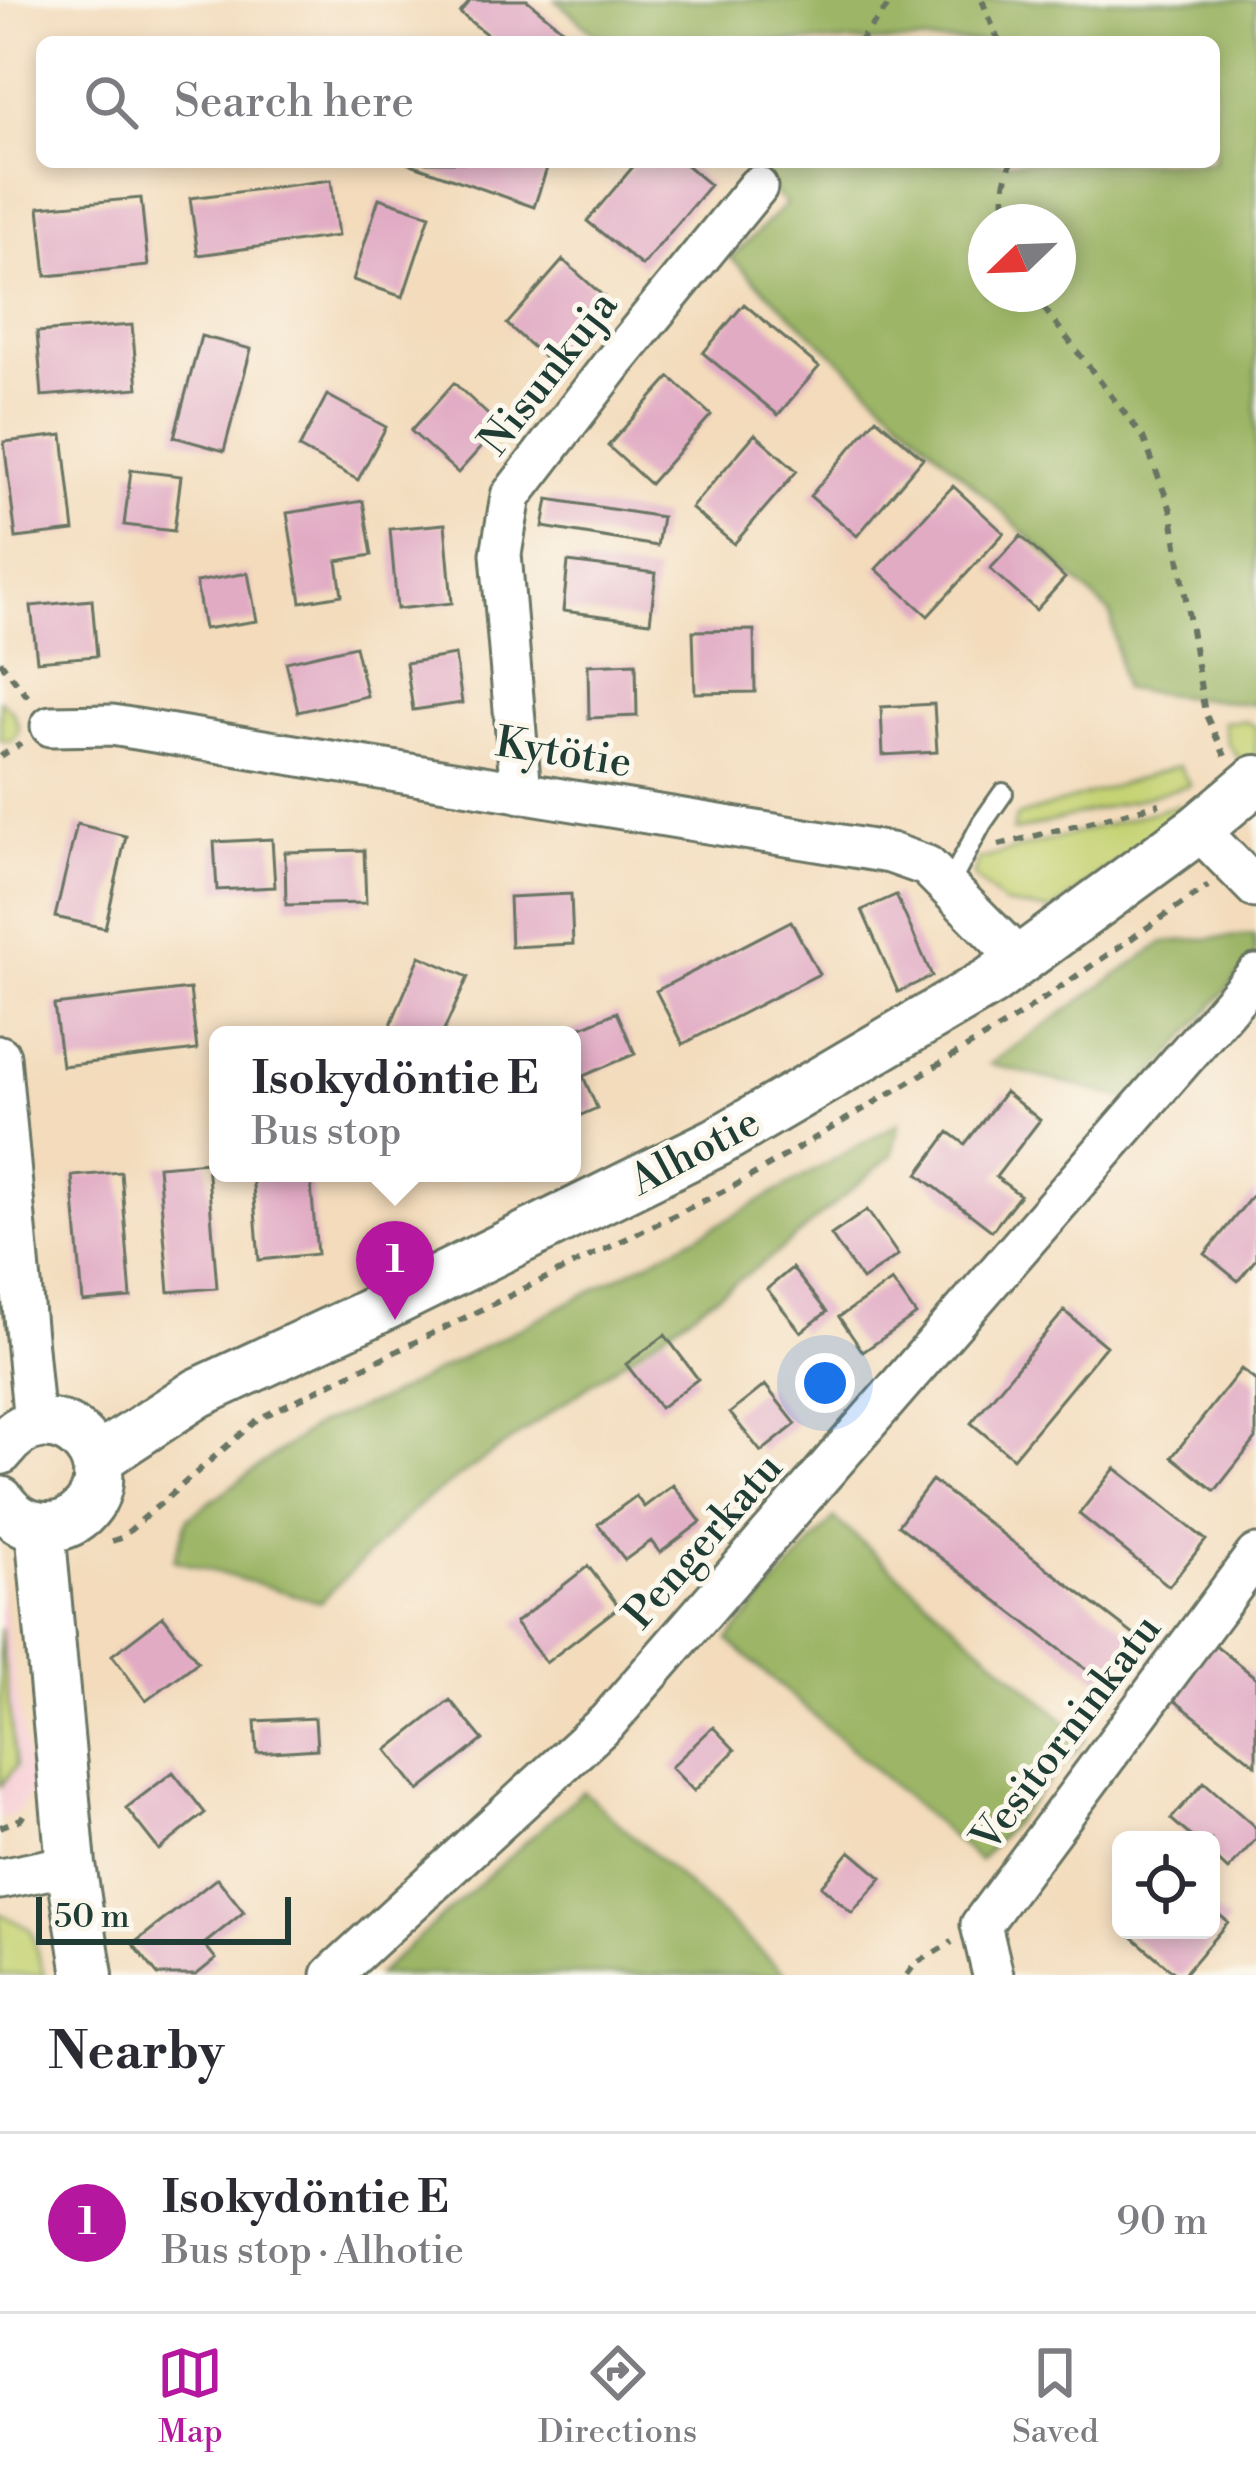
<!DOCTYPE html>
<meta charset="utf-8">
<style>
:root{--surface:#fff;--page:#f7f7f7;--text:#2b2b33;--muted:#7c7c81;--line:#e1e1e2;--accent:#b5179e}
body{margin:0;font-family:"Libre Bodoni",serif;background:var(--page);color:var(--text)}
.controls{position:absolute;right:36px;bottom:36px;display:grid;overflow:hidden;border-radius:18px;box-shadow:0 6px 18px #0003}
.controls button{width:108px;height:108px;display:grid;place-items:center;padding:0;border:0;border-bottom:3px solid var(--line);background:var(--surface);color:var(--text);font:60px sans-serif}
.compass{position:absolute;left:968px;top:204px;width:108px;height:108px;border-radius:50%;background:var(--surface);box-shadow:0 6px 18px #0003;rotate:247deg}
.scale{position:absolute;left:36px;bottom:30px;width:255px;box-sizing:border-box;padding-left:12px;border:6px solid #1f3d34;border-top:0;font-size:33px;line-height:42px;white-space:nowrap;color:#1f3d34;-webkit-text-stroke:9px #fbf7ec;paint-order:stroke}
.you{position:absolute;left:825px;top:1383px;width:42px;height:42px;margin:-30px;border:9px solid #fff;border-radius:50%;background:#1a73e8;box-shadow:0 0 0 18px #1a73e833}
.badge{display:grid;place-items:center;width:78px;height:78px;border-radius:50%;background:var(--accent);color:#fff;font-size:39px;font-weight:700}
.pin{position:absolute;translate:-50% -99px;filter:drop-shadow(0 3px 6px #0008)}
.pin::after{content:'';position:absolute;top:63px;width:42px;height:36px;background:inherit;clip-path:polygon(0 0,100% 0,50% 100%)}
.popup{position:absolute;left:209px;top:1026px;width:372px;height:156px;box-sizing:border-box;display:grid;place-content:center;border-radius:18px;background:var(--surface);filter:drop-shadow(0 3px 9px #0005);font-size:39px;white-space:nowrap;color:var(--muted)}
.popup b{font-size:45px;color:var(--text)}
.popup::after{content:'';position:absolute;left:50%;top:100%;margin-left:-24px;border:24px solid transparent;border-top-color:var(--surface)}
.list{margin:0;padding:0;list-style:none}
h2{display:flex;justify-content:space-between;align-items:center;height:156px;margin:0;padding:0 48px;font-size:51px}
h2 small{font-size:39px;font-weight:400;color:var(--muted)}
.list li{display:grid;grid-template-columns:78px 1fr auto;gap:36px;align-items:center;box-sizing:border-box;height:180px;padding:0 48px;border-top:3px solid var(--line)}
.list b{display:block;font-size:45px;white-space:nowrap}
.list p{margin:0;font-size:39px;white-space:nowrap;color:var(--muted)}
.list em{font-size:39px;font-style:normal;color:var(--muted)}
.icon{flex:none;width:66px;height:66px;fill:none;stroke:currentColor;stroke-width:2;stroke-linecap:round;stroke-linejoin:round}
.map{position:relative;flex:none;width:1256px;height:1975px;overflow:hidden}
.search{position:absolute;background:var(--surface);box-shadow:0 6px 18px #0003;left:36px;right:36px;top:36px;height:132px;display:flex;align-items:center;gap:30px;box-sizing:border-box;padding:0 42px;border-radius:18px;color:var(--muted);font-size:45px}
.sheet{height:336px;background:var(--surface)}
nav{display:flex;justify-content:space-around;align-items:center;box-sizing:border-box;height:168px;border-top:3px solid var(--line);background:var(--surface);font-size:33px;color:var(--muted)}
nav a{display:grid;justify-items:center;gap:6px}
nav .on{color:var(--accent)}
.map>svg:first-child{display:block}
.built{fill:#f7cfd5}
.green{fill:#c6d375;stroke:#728854;stroke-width:3}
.forest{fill:#9cb566;stroke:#5e794d;stroke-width:3;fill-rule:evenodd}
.building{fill:#e1abc4}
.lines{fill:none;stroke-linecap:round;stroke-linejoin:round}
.service-casing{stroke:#697463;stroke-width:24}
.minor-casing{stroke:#697463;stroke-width:45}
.tertiary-casing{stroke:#697463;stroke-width:54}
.path{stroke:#697463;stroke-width:6;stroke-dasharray:9 9;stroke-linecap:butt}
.service{stroke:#fff;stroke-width:18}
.minor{stroke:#fff;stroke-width:39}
.tertiary{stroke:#fff;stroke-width:48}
.labels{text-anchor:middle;stroke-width:10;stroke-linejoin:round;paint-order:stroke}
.street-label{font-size:42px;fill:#1f3d34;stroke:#fbf7ec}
</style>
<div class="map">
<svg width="1256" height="1975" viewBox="0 0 1256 1975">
<rect width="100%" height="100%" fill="#fbf7ec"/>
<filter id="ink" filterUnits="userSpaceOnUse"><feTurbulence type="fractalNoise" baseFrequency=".00833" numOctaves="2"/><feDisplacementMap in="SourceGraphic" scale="24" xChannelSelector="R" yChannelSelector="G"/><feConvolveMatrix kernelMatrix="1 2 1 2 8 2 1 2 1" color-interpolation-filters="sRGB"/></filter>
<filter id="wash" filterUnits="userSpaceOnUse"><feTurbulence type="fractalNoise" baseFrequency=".004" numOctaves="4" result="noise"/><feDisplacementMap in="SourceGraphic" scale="48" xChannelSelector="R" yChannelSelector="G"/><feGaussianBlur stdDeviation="2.7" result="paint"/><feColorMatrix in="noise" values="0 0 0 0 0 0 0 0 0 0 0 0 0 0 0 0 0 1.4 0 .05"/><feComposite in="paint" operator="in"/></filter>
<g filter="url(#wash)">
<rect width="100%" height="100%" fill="#f3dbbb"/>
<path class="built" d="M0,1578l32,214 -15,21 -17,7z"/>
<path class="green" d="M0,700l13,12 6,17 -6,12 -13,-1z
M1244,721l12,6v28l-12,11 -17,-24 -4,-20z
M1179,766l11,19 -177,47 3,-15z
M1179,805l3,9 -130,97 -48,-7 -31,-28 5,-16z
M0,1628l16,138 -16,20z
M0,1913l31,17 13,45h-44z"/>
<path class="forest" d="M556,0h700v705l-133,-16 -12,-75 -380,-356 55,-54 -47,-42h475v-120h-610zM986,222h72v72h-72z
M1254,935l2,21 -125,144 -141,-36 174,-122z
M899,1123l-7,32 -118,100 -355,250 -99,97 -146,-42 14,-42 128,-93 67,-26 324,-168z
M834,1518l252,221 -107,122 -251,-221z
M583,1791l204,184h-410z"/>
<g id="blocks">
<path class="building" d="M471,0h56l51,42h-82l-36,-29z
M405,162h144l-15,45z
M637,162h46l27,23 -68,81 -55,-45z
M331,180l7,56 -140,19 -8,-57z
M141,198l7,68 -102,10 -7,-69z
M379,198l51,17 -27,82 -50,-17z
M563,260l40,36 -56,64 -40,-36z
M744,304l75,63 -41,48 -75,-62z
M132,325l6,63 -96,8 -5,-64z
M201,336l50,13 -27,102 -50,-14z
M670,377l41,38 -61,69 -42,-38z
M454,383l46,43 -42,47 -47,-42z
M327,395l59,32 -28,53 -59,-32z
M876,418l47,40 -66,78 -47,-40z
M755,434l42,37 -63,73 -43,-36z
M63,435l11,96 -58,7 -12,-96z
M131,470l50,6 -7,55 -50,-6z
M953,486l51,47 -76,83 -52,-47z
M548,499l114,18 -5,29 -114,-19z
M363,501l9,54 -35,6 5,34 -41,7 -14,-89z
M445,524l7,79 -55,6 -7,-80z
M1021,536l44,42 -29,32 -46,-41z
M568,562l88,11 -6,49 -87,-11z
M248,573l9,48 -53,8 -8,-47z
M92,600l5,56 -60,5 -6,-55z
M754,630l1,62 -60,1 -2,-62z
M355,646l12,50 -69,16 -12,-50z
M455,655l7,48 -49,7 -7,-47z
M636,663l1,53 -48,2 -1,-53z
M934,704l3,48 -54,3 -2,-48z
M77,824l49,12 -21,92 -50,-11z
M272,839l3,48 -58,3 -3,-48z
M364,850l2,53 -80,2 -1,-53z
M571,894l2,50 -62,3 -2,-50z
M896,895l36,81 -34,16 -36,-82z
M791,921l28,53 -136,70 -27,-53z
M420,956l48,21 -26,58h-40l-13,-6z
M190,989l7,61 -135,16 -8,-61z
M617,1012l18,42 -52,22 14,32 -25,11v-84h-9z
M1005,1092l35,28 -44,57 24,18 -28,36 -74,-57 31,-42 16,12z
M207,1162l10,126 -48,4 -11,-126z
M121,1172l10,126 -48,4 -11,-126z
M252,1173h58l7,81 -58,6z
M1256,1191v68l-18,22 -33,-27z
M867,1210l31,45 -36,25 -31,-45z
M792,1268l35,44 -26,20 -34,-43z
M892,1281l24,34 -53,37 -24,-35z
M1064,1311l42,35 -93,112 -42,-35z
M665,1335l33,44 -38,29 -34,-44z
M1241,1369l15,12v58l-41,52 -43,-34z
M765,1385l31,39 -35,28 -31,-39z
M1115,1468l91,72 -37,46 -90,-72z
M932,1480l206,158 -34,45 -206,-158z
M673,1485l28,37 -41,31 -9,-12 -26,19 -27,-36 38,-28 8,11z
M588,1566l31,41 -73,56 -31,-40z
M163,1616l35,46 -52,39 -34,-46z
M1208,1639l48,39v87l-91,-72z
M450,1700l33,40 -64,51 -32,-41z
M315,1718l2,31 -60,4 -2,-32z
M713,1727l22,23 -41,41 -23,-24z
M173,1772l32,41 -46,37 -33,-42z
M1204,1782l52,46v11l-28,31 -17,-16v-14h-16l-24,-21z
M850,1851l32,27 -30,35 -31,-27z
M217,1878l27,34 -40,32 12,15 -20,16h-38l-25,-31z
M1211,1908l17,14 -45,53h-6l-53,-45h87z"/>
</g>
</g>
<g filter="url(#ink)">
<use href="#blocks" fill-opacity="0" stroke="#697463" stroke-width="3"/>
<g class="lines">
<g class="service-casing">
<path id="service" d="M948,887l34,-64 21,-30"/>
</g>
<g class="minor-casing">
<path id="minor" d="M51,726l61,-1 778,128 37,13 95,96
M521,793l-20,-239 10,-58 103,-134 143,-175
M1198,829l58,59
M0,1056l34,368
M0,1879l71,-14
M332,1975l276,-254 648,-746
M993,1975l-12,-50 275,-370"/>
</g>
<g class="tertiary-casing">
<path id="tertiary" d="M0,1450c50,-69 135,13 81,64 -10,9 -20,13 -34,13 -20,0 -36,-10 -47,-26
M96,1460l102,-67 164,-76 355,-175 273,-160 208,-153 58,-49
M40,1528l31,337 17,110"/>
</g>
<path class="path" d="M982,0l17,42
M859,42l34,-42
M1004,222l1,-38 6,-22
M1033,294l110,143 28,73 34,203 20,43
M0,661l31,40
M0,756l21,-12
M999,845l161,-41
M112,1541l9,-3 137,-119 478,-234 272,-162 200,-137
M0,1827l21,-8 5,-8
M907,1975l8,-11 37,-22"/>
<use href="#service" class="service"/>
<use href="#minor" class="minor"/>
<use href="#tertiary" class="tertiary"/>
</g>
</g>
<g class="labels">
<g class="street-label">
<text transform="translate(547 372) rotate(-52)" y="15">Nisunkuja</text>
<text transform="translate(564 751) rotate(9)" y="15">Kytötie</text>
<text transform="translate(694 1150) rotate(-28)" y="15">Alhotie</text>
<text transform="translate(702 1540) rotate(-49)" y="15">Pengerkatu</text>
<text transform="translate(1065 1732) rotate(-53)" y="15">Vesitorninkatu</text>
</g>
</g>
</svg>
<div class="controls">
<button><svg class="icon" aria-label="locate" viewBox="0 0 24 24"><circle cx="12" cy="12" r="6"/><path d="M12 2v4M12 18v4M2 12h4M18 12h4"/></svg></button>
</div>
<svg class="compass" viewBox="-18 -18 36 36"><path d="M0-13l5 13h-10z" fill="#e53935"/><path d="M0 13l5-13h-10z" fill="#7c7c81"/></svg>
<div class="scale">50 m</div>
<div class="you"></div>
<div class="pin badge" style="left:395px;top:1320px">1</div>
<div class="popup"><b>Isokydöntie E</b>Bus stop</div>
<div class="search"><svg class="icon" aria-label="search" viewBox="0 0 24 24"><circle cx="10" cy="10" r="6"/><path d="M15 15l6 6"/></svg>Search here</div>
</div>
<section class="sheet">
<h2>Nearby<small></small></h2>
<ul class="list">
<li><span class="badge">1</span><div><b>Isokydöntie E</b><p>Bus stop · Alhotie</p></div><em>90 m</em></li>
</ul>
</section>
<nav>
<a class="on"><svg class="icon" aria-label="map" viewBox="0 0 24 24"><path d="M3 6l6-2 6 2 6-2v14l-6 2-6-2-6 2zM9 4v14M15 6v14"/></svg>Map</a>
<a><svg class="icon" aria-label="directions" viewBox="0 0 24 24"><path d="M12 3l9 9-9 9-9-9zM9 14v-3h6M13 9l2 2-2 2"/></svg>Directions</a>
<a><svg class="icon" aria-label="saved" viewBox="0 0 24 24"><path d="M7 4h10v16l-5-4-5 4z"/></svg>Saved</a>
</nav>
